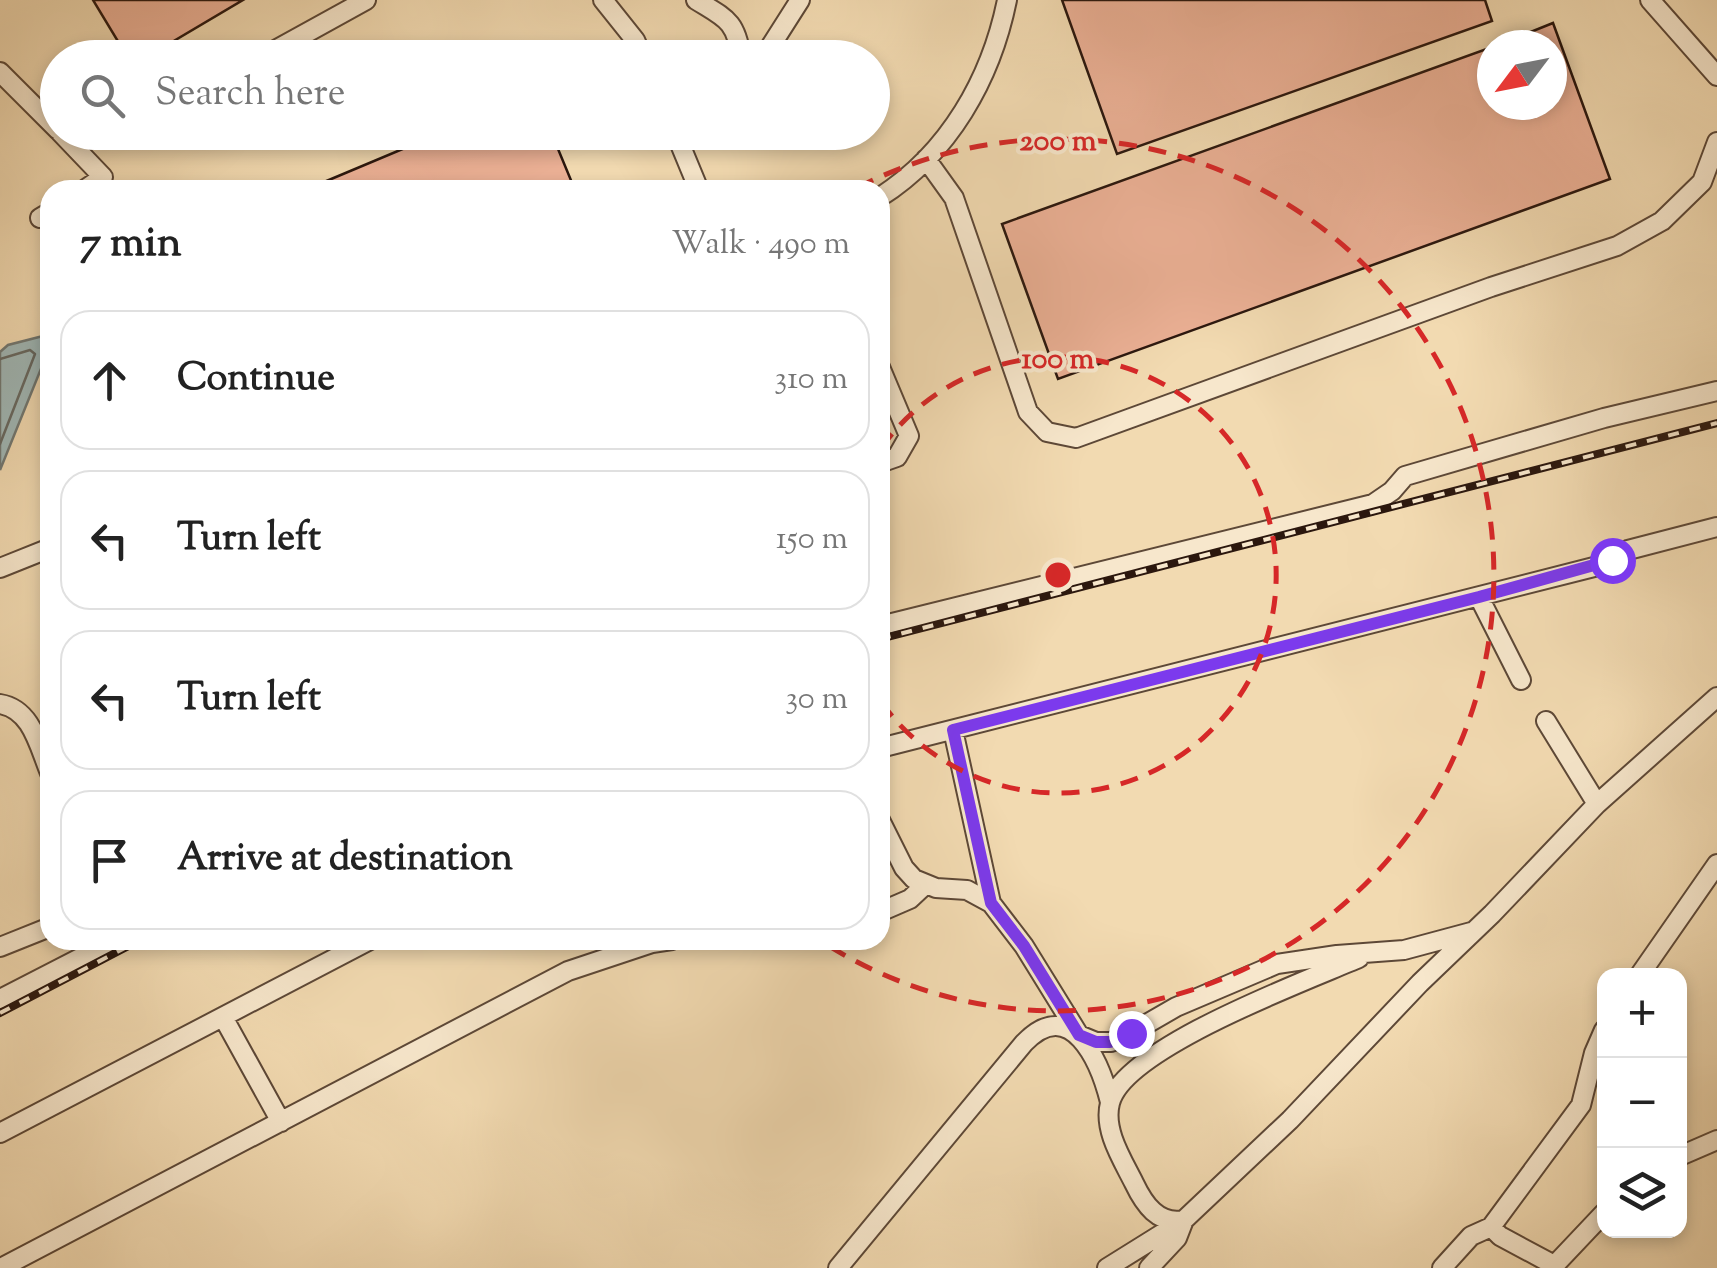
<!DOCTYPE html>
<meta charset="utf-8">
<style>
:root{--surface:#fff;--page:#f6f6f6;--text:#222;--muted:#767676;--line:#e0e0e0}
body{margin:0;font-family:"Sorts Mill Goudy",serif;background:var(--page);color:var(--text)}
.controls{position:absolute;right:30px;bottom:30px;display:grid;overflow:hidden;border-radius:20px;box-shadow:0 5px 15px #0003}
.controls button{width:90px;height:90px;display:grid;place-items:center;padding:0;border:0;border-bottom:2px solid var(--line);background:var(--surface);color:var(--text);font:50px sans-serif}
.compass{position:absolute;left:1477px;top:30px;width:90px;height:90px;border-radius:50%;background:var(--surface);box-shadow:0 5px 15px #0003;rotate:238deg}
.stop{position:absolute;width:30px;height:30px;margin:-22px;border:8px solid #7c3aed;border-radius:50%;background:#fff}
.stop.end{background:#7c3aed;border-color:#fff;box-shadow:0 2px 10px #0008}
.list{margin:0;padding:0;list-style:none}
h2{display:flex;justify-content:space-between;align-items:center;height:130px;margin:0;padding:0 40px;font-size:42px}
h2 small{font-size:32px;font-weight:400;color:var(--muted)}
.list li{display:grid;grid-template-columns:65px 1fr auto;gap:30px;align-items:center;box-sizing:border-box;height:140px;margin:0 20px 20px;padding:0 20px;border:2px solid var(--line);border-radius:30px}
.list b{display:block;font-size:38px;white-space:nowrap}
.list em{font-size:32px;font-style:normal;color:var(--muted)}
.icon{flex:none;width:55px;height:55px;fill:none;stroke:currentColor;stroke-width:2;stroke-linecap:round;stroke-linejoin:round}
.map{position:relative;flex:none;width:1717px;height:1268px;overflow:hidden}
.search{position:absolute;background:var(--surface);box-shadow:0 5px 15px #0003;left:40px;top:40px;width:850px;height:110px;display:flex;align-items:center;gap:25px;box-sizing:border-box;padding:0 35px;border-radius:55px;color:var(--muted);font-size:38px}
.panel{position:absolute;background:var(--surface);box-shadow:0 5px 15px #0003;left:40px;top:180px;width:850px;height:770px;border-radius:30px}
.map>svg:first-child{display:block}
.water{fill:#a0b8b7;stroke:#717873;stroke-width:2.5}
.lines{fill:none;stroke-linecap:round;stroke-linejoin:round}
.shore{stroke:#666862;stroke-width:2.5}
.building{fill:#ebb095;stroke:#2b170e;stroke-width:2.5}
.minor-casing{stroke:#5d4837;stroke-width:22}
.minor{stroke:#f7e7cc;stroke-width:18}
.rail-casing{stroke:#2b170e;stroke-width:8}
.rail{stroke:#f7e7cc;stroke-width:4;stroke-dasharray:11;stroke-linecap:butt}
.route{stroke:#7c3aed;stroke-width:12}
.ring{fill:none;stroke:#d62828;stroke-width:5;stroke-dasharray:18 12}
.centre{fill:#d62828;stroke:#f7e7cc;stroke-width:5}
.ring-label{font-size:30px;text-anchor:middle;font-weight:bold;fill:#d62828;stroke:#f7e7cc;stroke-width:8;stroke-linejoin:round;paint-order:stroke}
</style>
<div class="map">
<svg width="1717" height="1268" viewBox="0 0 1717 1268">
<rect width="100%" height="100%" fill="#f2dab1"/>
<filter id="stains"><feTurbulence type="fractalNoise" baseFrequency=".002" numOctaves="4"/><feColorMatrix values="0 0 0 0 .2 0 0 0 0 .09 0 0 0 0 .02 0 0 0 .5 -.17"/></filter>
<radialGradient id="worn" r=".72"><stop offset=".6" stop-color="#630" stop-opacity="0"/><stop offset="1" stop-color="#630" stop-opacity=".3"/></radialGradient>
<path class="water" d="M43,336l6,13 -49,121v-118l8,-7z"/>
<g class="lines">
<path class="shore" d="M0,359l30,-9 5,4 -35,90"/>
</g>
<path class="building" d="M93,0h150l-98,58h-17z
M1062,0h423l7,21 -375,133z
M1553,23l57,156 -552,200 -56,-155 490,-177v58h60v-60l-51,-1z
M443,132h108l24,58h-270z"/>
<g class="lines">
<g class="minor-casing">
<path id="minor" d="M603,0l32,40 8,18
M696,0c29,18 40,20 45,57
M1650,0l67,76
M261,58l105,-58
M686,58h25
M729,58l36,-3 35,-55
M0,72l58,58
M60,132l43,45 -19,13
M675,132l24,58
M926,159l28,39 74,214 19,20 29,6 415,-151 126,-41 45,-25 40,-39 15,-40
M880,197c69,-44 111,-118 127,-197
M40,218l10,-6
M880,367l29,69 -12,21 -17,6
M0,568l50,-20
M1479,597l42,83
M880,626l493,-122 19,-13 13,-15 199,-58 113,-27
M0,704c32,5 39,43 50,69
M1546,721l51,83
M953,730l38,173
M880,748l714,-181 34,-17 89,-23
M880,820l24,48 10,11 22,9 31,2 24,13 33,43 55,89 17,7h15l20,-9 45,-26 101,-43 60,-9 67,-5 67,-18
M880,912l30,-13 15,-14
M0,947l50,-20
M1639,976l78,-112
M0,999l115,-59
M223,1017l58,105
M0,1133l370,-193
M1680,1156l37,-16
M1184,1220c-26,5 -40,-16 -50,-37 -12,-24 -31,-53 -24,-80 14,-55 196,-122 249,-145
M1491,1227l90,-122 13,-52 10,-23
M1,1268l567,-297 84,-28 20,-3
M838,1268l186,-225c47,-49 76,19 86,59
M1107,1268l77,-48
M1149,1268l28,-30 7,-18 106,-100 130,-137 72,-69 105,-110 120,-107
M1442,1268l29,-32 20,-9 9,9 54,29
M1552,1268l52,-55"/>
</g>
<use href="#minor" class="minor"/>
<g class="rail-casing">
<path id="rail" d="M880,639l837,-216
M0,1013l140,-73"/>
</g>
<use href="#rail" class="rail"/>
</g>
<g class="lines">
<path class="route" d="M1131,1033l-21,9h-14l-17,-7 -55,-89 -33,-43 -38,-173 526,-133 133,-37"/>
</g>
<g class="ring">
<path d="M881 448A218 218 0 1 1 881 702"/>
<path d="M857 188A436 436 0 1 1 821 941"/>
</g>
<circle cx="1058" cy="575" r="15" class="centre"/>
<g class="ring-label">
<text x="1058" y="150">200 m</text>
<text x="1058" y="368">100 m</text>
</g>
<rect width="100%" height="100%" filter="url(#stains)"/>
<rect width="100%" height="100%" fill="url(#worn)"/>
</svg>
<div class="controls">
<button>+</button>
<button>−</button>
<button><svg class="icon" aria-label="layers" viewBox="0 0 24 24"><path d="M12 4l9 5-9 5-9-5zM3 14l9 5 9-5"/></svg></button>
</div>
<svg class="compass" viewBox="-18 -18 36 36"><path d="M0-13l5 13h-10z" fill="#e53935"/><path d="M0 13l5-13h-10z" fill="#767676"/></svg>
<div class="stop" style="left:1612px;top:560px"></div>
<div class="stop end" style="left:1131px;top:1033px"></div>
<div class="search"><svg class="icon" aria-label="search" viewBox="0 0 24 24"><circle cx="10" cy="10" r="6"/><path d="M15 15l6 6"/></svg>Search here</div>
<section class="panel">
<h2>7 min<small>Walk · 490 m</small></h2>
<ul class="list">
<li><svg class="icon" aria-label="ahead" viewBox="0 0 24 24"><path d="M12 20V5M6 11l6-6 6 6"/></svg><div><b>Continue</b></div><em>310 m</em></li>
<li><svg class="icon" aria-label="left" viewBox="0 0 24 24"><path d="M17 20v-9H6M10 6l-5 5 5 5"/></svg><div><b>Turn left</b></div><em>150 m</em></li>
<li><svg class="icon" aria-label="left" viewBox="0 0 24 24"><path d="M17 20v-9H6M10 6l-5 5 5 5"/></svg><div><b>Turn left</b></div><em>30 m</em></li>
<li><svg class="icon" aria-label="arrive" viewBox="0 0 24 24"><path d="M6 21V4h12l-3 4 3 4H6"/></svg><div><b>Arrive at destination</b></div></li>
</ul>
</section>
</div>
